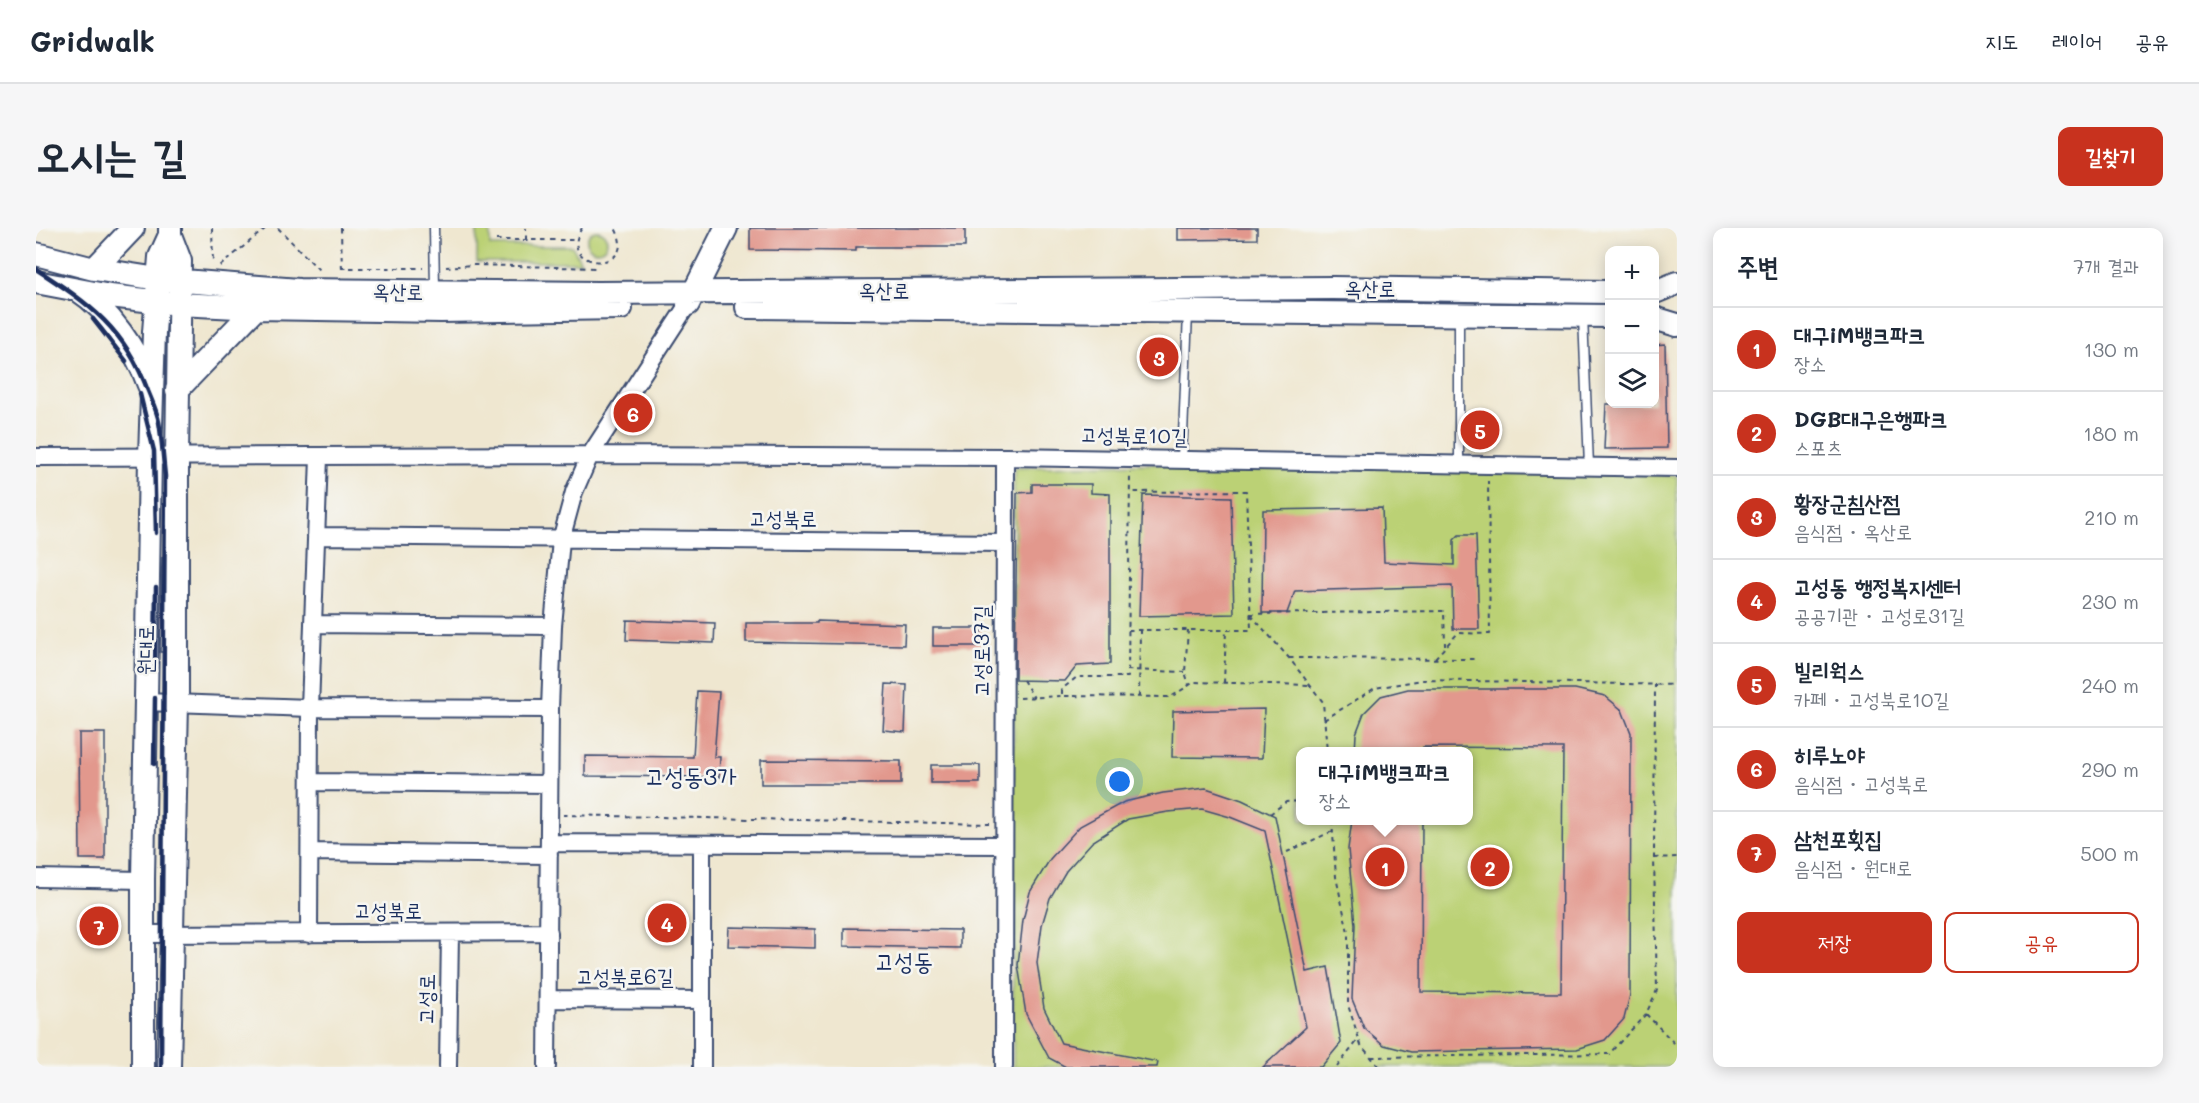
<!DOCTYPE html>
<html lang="ko">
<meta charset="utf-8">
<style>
:root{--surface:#fff;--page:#f6f6f7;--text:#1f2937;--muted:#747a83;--line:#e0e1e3;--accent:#c8321e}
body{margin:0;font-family:Mali,"Poor Story",sans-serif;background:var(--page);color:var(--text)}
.controls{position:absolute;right:18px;top:18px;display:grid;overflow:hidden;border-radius:12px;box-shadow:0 3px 15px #0003}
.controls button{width:54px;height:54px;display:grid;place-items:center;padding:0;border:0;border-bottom:2px solid var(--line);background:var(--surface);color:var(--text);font:30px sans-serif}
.you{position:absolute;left:1084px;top:554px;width:21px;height:21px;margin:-15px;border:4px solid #fff;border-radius:50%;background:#1a73e8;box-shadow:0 0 0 9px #1a73e833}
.badge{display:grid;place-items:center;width:39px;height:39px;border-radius:50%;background:var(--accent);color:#fff;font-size:20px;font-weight:700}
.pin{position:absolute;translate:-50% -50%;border:3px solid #fff;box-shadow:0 2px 6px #0006}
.popup{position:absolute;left:1260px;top:519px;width:177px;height:78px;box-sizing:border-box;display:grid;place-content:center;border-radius:12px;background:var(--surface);filter:drop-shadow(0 2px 4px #0005);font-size:20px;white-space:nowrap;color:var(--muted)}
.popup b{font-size:22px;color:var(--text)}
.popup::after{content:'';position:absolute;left:50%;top:100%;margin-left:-12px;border:12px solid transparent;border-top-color:var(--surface)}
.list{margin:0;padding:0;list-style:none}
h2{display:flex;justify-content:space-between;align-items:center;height:78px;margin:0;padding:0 24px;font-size:26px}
h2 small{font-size:20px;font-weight:400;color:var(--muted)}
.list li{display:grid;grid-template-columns:39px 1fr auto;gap:18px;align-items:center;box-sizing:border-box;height:84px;padding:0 24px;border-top:2px solid var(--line)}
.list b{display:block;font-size:22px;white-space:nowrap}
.list p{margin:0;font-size:20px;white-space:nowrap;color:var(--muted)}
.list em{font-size:20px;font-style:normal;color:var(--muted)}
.actions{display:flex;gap:12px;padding:18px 24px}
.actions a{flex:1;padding:14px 0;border:2px solid var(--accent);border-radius:12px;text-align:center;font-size:21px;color:var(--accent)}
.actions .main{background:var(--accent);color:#fff}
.icon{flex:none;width:33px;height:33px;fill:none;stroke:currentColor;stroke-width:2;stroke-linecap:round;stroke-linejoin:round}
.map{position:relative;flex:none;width:1641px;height:839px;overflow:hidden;border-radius:12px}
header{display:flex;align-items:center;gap:36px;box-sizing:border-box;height:84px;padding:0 30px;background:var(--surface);border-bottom:2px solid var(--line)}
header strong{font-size:28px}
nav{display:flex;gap:33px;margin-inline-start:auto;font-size:21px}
.intro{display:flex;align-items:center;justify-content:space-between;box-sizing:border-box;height:144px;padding:0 36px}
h1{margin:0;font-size:42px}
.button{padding:15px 27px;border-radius:12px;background:var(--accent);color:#fff;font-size:21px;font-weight:700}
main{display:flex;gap:36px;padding:0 36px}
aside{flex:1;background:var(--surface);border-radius:12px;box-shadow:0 3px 15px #0003}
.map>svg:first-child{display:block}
.green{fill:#bbd175;stroke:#6b806a;stroke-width:1.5;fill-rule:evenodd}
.building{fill:#e2988d}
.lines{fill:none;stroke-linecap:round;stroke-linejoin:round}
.lane-casing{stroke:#3b4b6f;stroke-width:11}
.street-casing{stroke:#3b4b6f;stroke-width:20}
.secondary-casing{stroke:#3b4b6f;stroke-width:26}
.path{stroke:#3b4b6f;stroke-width:2;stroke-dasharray:4.5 4.5;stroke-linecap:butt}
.lane{stroke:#fff;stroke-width:8}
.street{stroke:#fff;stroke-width:16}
.secondary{stroke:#fff;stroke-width:22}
.rail{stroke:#1b2f5e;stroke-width:4.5}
.labels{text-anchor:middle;stroke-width:5;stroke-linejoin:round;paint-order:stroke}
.street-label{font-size:21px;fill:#1b2f5e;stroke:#f6f6f2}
.quarter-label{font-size:24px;fill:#1b2f5e;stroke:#f6f6f2}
</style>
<header>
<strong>Gridwalk</strong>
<nav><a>지도</a><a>레이어</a><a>공유</a></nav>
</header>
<div class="intro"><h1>오시는 길</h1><a class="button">길찾기</a></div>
<main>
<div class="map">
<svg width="1641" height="839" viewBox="0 0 1641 839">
<rect width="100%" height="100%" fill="#f6f6f2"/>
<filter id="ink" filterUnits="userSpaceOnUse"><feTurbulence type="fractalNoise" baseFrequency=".0167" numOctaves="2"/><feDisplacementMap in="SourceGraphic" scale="12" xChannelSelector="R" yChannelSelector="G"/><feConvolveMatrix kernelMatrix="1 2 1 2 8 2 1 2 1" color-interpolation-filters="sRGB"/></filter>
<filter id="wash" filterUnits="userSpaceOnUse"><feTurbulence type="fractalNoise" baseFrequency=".008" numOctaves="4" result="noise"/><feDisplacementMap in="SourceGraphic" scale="24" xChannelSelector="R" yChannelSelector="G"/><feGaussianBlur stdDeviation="1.35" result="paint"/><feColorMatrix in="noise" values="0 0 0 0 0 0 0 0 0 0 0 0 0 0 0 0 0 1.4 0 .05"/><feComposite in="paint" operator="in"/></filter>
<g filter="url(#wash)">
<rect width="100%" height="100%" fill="#efe7d0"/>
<path class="green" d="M441,0h13v18h82l9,16h-104z
M551 13a10 10 0 1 1 20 0a10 10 0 1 1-20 0Z
M1103,236l300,3 238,9v591h-664l1,-599zM1265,524h168v68h-168z"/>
<g id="blocks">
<path class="building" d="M714,0h215v19h-109v4l-106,-1z
M1142,0h79v11l-79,1z
M1629,116l2,104 -63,1 2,-45h48v-59z
M996,256h59v9l19,1v170l-33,2 -12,15 -50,-1 2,-187 15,-1z
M1107,267l88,2 3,117 -95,2z
M1346,280l2,54 70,3v-25l5,-5h17l3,94h-26l-1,-43 -157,5 -8,22h-25l1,-103z
M126,329h2v95h-4z
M591,392l88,3 -1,20 -88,-3z
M781,393l88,3 -1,21 -158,-3v-19h71z
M897,400h48v18h-48z
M850,456l21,1 -2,47 -22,-2z
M1372,461h167l30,7 17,14 9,23 -1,262 -6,24 -19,21 -28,9 -166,3 -27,-7 -20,-17 -12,-29 3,-74 -7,-76 4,-29h70l-1,172 140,1 2,-245 -140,-1v5h-68l1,-18 8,-21 17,-17z
M661,463l22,1 -5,65h6l-1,20 -134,-1v-20l108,1z
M1228,481l-2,49 -90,-1 1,-46z
M43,505h26v126h-25z
M725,532l140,1v23h-140z
M895,537h49v18h-49z
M1170,560l36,12 33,16 32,156 21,-5 13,76 -20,24h-58l43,-40 -41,-196 -35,-14 -28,-8 -34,3 -40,7 -36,23 -26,29 -16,27 -8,27 -5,38 7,45 17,35 97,19 -1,5h-91l-17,-9 -23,-44 -8,-49 5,-45 7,-28 20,-33 30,-33 44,-24 39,-9z
M693,699l86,2v19l-87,-2z
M808,700l116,2v18l-116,-2z"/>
</g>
</g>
<g filter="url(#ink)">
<use href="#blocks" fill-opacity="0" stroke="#3b4b6f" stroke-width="1.5"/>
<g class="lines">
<g class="lane-casing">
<path id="lane" d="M398,0l1,61
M1547,88l6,150
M1146,231l6,-146
M1423,236v-149"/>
</g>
<g class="street-casing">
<path id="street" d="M0,229l554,-2 415,2 672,11
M280,308l689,7
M277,396l240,2
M109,474l165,6 240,1
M274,554l239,2
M513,615l455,2
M274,624l239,3
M0,650l107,2
M109,706l404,-2
M273,706l1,-226 9,-251
M513,771l153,1
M412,839l2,-134
M511,839l3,-358 3,-83 8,-86 13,-48 16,-37 96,-148
M666,839v-223
M968,839l1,-610"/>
</g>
<g class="secondary-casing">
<path id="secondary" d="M0,26l58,15 64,10 141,11 299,3 735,-5 277,4
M58,41l39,-41
M0,54l74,14 69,8 77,4 185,3 180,-3
M42,62c31,20 59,61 71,95
M1619,64l22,-9
M652,76l38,-76
M711,79l863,9
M1618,90l23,7
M141,162l79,-82
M107,839v-187l7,-423 4,-125 6,-75 10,-22
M133,839l8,-364v-247l3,-195 -10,-26v-7"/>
</g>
<path class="path" d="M176,0l1,36
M242,0l44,45
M305,0l1,45
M546,0c-28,42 59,47 33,0
M460,12h81
M490,12v-12
M184,38l46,-38
M410,39l27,-2 125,3
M305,40h82
M1214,386l194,-3 1,34
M1215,387l38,43 34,44 4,50
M1092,402h123l-5,-139 -116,1
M1152,402l-3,42 4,13
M1253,430l188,1
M1399,430l23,-25 32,1 -2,-153
M1091,442l58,2
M987,452l11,18
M1188,455l2,-53
M1026,466v-5l15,-12h51l2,-204
M1103,469l1,-66
M984,470l42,-2 109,1 23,-15 116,3
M1288,492l51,-32 47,-8 255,5
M1234,586l16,-12 15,-1
M527,587l427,9
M1296,592l4,57 12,55v73l13,40 18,22
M1251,624l46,-21
M1618,630l23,-1
M1610,786l31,32
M1335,829l238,-3 37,-40 11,-24 -3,-132 1,-174
M1301,839l22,-28"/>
<use href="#lane" class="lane"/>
<use href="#street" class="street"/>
<use href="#secondary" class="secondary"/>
<path class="rail" d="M0,41c54,35 89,60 112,122 4,10 9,20 11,31 3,17 4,36 6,54l-4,591
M57,91l33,42
M104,166l14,57 2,82
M119,440l1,-81
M118,536l1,-66"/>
</g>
</g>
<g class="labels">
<g class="street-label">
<text x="1334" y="68">옥산로</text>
<text x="848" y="70">옥산로</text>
<text transform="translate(362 64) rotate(1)" y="7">옥산로</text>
<text transform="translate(1098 208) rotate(1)" y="7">고성북로10길</text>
<text x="747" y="298">고성북로</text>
<text transform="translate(110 422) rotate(-89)" y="7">원대로</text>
<text transform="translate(946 423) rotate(-90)" y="7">고성로37길</text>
<text x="352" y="690">고성북로</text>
<text x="589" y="756">고성북로6길</text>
<text transform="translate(391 771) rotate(-89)" y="7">고성로</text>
</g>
<g class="quarter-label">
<text x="655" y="557">고성동3가</text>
<text x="868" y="742">고성동</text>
</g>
</g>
</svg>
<div class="controls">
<button>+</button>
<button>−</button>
<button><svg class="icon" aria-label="layers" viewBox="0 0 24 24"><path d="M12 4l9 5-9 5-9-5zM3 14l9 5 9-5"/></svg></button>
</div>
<div class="you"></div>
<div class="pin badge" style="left:1349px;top:639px">1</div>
<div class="popup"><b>대구iM뱅크파크</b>장소</div>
<div class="pin badge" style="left:1454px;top:639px">2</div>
<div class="pin badge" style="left:1123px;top:129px">3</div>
<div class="pin badge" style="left:631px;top:695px">4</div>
<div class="pin badge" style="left:1444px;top:202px">5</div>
<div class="pin badge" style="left:597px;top:185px">6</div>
<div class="pin badge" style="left:63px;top:698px">7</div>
</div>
<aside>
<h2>주변<small>7개 결과</small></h2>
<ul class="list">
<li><span class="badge">1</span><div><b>대구iM뱅크파크</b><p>장소</p></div><em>130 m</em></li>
<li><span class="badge">2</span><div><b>DGB대구은행파크</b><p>스포츠</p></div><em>180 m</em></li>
<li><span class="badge">3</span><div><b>황장군침산점</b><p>음식점 · 옥산로</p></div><em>210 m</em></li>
<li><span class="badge">4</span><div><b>고성동 행정복지센터</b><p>공공기관 · 고성로31길</p></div><em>230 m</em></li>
<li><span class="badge">5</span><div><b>빌리웍스</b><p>카페 · 고성북로10길</p></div><em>240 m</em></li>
<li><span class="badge">6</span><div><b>히루노야</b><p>음식점 · 고성북로</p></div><em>290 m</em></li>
<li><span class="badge">7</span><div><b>삼천포횟집</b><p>음식점 · 원대로</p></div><em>500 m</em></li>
</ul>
<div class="actions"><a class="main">저장</a><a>공유</a></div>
</aside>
</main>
